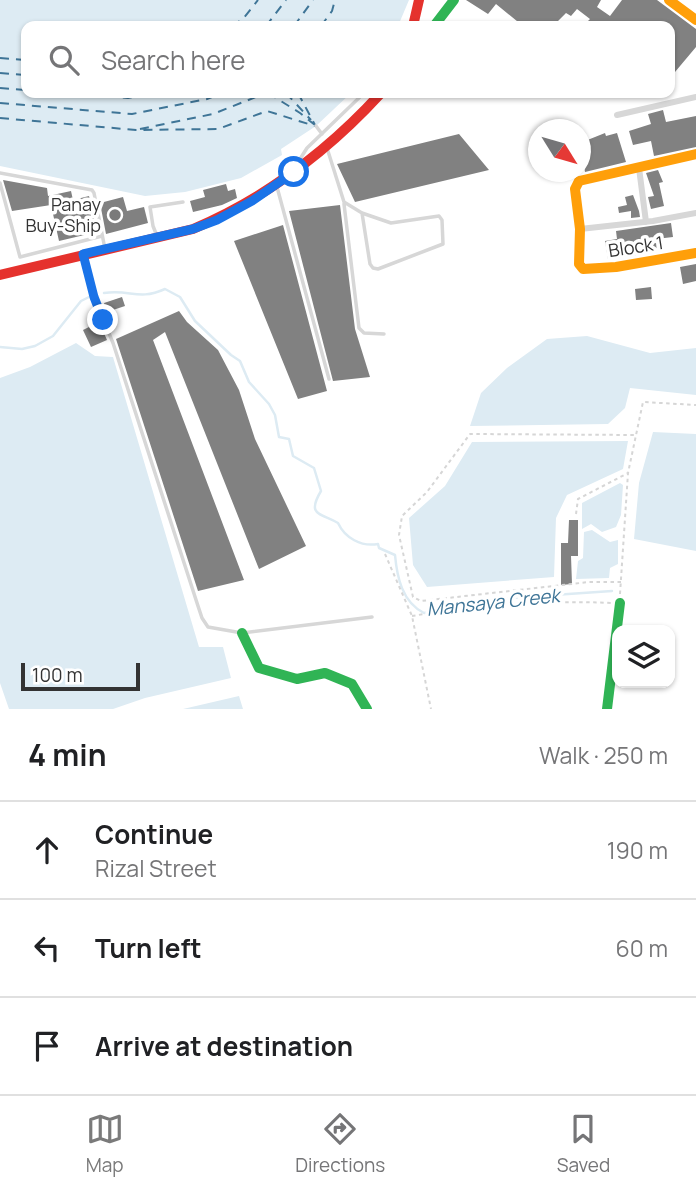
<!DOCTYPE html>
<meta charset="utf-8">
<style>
:root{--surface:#fff;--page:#f6f6f6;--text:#202124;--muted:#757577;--line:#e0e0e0;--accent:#7a7a7a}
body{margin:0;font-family:Manrope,sans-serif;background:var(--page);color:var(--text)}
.controls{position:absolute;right:21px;bottom:21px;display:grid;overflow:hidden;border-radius:14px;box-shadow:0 2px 5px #0004}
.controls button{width:63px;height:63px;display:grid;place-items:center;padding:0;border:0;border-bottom:2px solid var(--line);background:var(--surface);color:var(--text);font:35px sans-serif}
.compass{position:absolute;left:528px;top:119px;width:63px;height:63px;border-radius:50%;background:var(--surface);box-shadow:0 2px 5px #0004;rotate:127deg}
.scale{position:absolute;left:21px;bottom:18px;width:119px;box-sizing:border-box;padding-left:7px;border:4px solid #333;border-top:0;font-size:19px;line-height:24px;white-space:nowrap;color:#333;-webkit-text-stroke:5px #fff;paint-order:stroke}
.stop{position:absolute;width:21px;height:21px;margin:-16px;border:5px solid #1a73e8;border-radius:50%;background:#fff}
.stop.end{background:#1a73e8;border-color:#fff;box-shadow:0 2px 7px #0008}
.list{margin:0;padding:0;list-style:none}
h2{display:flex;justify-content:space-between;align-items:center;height:91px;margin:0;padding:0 28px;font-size:30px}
h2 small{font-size:23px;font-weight:400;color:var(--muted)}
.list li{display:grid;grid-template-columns:46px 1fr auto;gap:21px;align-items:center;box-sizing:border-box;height:98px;padding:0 28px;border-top:2px solid var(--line)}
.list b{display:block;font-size:26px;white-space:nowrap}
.list p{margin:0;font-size:23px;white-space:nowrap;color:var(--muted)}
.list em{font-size:23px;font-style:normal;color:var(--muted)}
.icon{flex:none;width:38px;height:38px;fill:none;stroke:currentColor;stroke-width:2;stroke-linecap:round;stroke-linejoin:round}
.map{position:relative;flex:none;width:696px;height:709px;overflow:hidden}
.search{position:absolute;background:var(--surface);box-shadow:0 2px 5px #0004;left:21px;right:21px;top:21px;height:77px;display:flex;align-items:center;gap:18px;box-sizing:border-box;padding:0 24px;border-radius:14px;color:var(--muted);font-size:26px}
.sheet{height:385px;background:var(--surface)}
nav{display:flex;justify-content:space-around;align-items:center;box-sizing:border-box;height:98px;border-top:2px solid var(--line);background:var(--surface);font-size:19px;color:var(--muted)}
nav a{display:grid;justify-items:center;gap:4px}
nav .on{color:var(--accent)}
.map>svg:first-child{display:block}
.water{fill:#ddebf3}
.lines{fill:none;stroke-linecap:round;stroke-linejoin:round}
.stream{stroke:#ddebf3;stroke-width:2.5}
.ferry{stroke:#3f7597;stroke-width:2;stroke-dasharray:9 7;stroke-linecap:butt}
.building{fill:#818181}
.path{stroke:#d6d6d6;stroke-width:2;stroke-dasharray:3.5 3.5;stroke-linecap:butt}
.lane{stroke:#d7d7d7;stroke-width:3.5}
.street{stroke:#d7d7d7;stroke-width:6}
.fast{stroke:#30b455;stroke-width:10}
.slow{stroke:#ff9f0a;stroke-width:10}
.jam{stroke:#e5322d;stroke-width:10}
.route{stroke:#1a73e8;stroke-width:9}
.poi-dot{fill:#7a7a7a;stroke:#fff;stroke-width:2.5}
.labels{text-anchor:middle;stroke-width:7;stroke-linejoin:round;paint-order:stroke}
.poi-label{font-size:18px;fill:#333;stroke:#fff;text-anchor:end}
.street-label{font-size:18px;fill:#333;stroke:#fff}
.water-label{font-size:19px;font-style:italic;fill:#3f7597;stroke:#fff}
</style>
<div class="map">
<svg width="696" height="709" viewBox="0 0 696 709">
<rect width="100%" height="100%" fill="#fff"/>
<path class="water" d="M0,0h409l-11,26h-372v67h325l-35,33 -35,23 1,6 -41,23 -56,14 -40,4 -145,-30z
M587,336l63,17 46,-5v47l-66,-7 -5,20 -17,16 -138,2 11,-33 26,-25 40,-29z
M76,343l19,13 18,1 86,290h24l8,31 -86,20 -32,11h-104l-9,-26v-305l30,-11z
M653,432l43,2v117l-62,-12 5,-56z
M628,441l-5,28 -56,26 -11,23 -2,59 -127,10 -14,-22 -4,-47 36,-32 27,-44z
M620,483l3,2 -2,30 -5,12 -14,5 -11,-8 -9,5v-26z
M592,530l18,12 8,-2v24l-8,4 -1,10 -33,1 2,-18 5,-3 1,-26z
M239,696l4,13h-60z"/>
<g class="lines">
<path class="stream" d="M104,293c27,-4 34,8 61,-4l15,8 15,24 36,34 9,6 9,21 20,22 6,11 4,22 10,2 4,17 21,12 7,23c-15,25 0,22 17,32 7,15 23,24 40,21l1,4 16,7c2,22 7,47 29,58l86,-15 102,-7
M0,347l22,2 13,-3 18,-10 28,-35 10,-5"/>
<path class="ferry" d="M232,26l11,-7 15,-19
M266,26l20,-26
M294,26l19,-26
M321,26l11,-15 3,-11
M0,58l26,2
M0,73l26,2
M0,88l26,2
M59,93l69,5 27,-5
M268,93l32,20 15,12
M286,93l25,27
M298,93l17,32
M0,103l132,11 75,-15 15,-6
M0,118l136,12 82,-1 49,-18 48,15
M140,129l73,-15 53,-21"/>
</g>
<path class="building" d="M466,0h135l-4,7 13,9 12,-16h35l39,29v18l-21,25 -5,-4v-22l4,-6 -3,-2 3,-4 -4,-4v-4h-79l-5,-3 4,-4 -13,-10 -6,7 -5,-3 -13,13h-30l-27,-22 -8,10z
M663,110l3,12 30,-6v31l-42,9 -3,-15 -18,4 -4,-14 22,-7 -3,-10z
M605,133l1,3 11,-3 9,29 -41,10 -5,-29z
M459,134l30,36 -134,32 -18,-38z
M658,170l5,12 -4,1 5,23 -13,3 -3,-12 6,-1 -8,-23z
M3,180l44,8 1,8 23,-5 2,9 16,-4 8,36 -38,9 -8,-36 -39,6z
M226,184l2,7 7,-2 2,9 -15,7 -29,7 -3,-11 15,-4 -2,-7z
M633,195l6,16 1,6 -9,1v-7l-12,2 -1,-6 9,-2 -2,-8z
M123,197l4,14 17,-4 4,16 -42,11 -6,-31z
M340,205l15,124 15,48 -37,4 -44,-170z
M671,223l2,14 -17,2 1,13 -49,7 -3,-18 12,-2 -1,-8z
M283,225l44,166 -29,8 -64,-158z
M696,264v17l-13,3 -3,-17z
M651,287l1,12 -16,1 -1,-11z
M122,297l3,9 -18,6 -3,-9z
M179,311l8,11 31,28 21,40 16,49 51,107 -47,23 -94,-237 -12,8 91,240 -46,11 -82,-252z
M99,322l8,18 -16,7 -8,-17z
M569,520h9v36h-7l1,28 -11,1v-42h7z"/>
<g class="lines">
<path class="path" d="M576,514l2,-15 50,-26
M385,554l27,62 19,93
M621,582h-32l-168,19 -8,-4 -14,-62 3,-19 25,-24 43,-58 166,1
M620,594l8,-121 15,-71 53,3
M412,616c67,-11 133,-16 201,-13"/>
<path class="lane" d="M316,126l6,8
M327,148l17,54 18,11 29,10 48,-7 3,4 1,24 -65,25 -5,-1 -3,-4 -8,-51
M295,167l12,-19 57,-55
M0,173l92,17 2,3 11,56
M0,183l20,74 82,-21
M277,187l52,192
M344,204l15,124 5,5 20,1
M157,236l-4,-10 -3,-19 33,-5
M84,256l10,41 19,46 85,263 4,12 6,9 34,6 130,-16"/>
<path class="street" d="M617,115l79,-18
M639,168l7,54
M580,229l73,-8 43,-8"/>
<path class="fast" d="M434,26l20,-26
M242,633l17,35 38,11 28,-6 27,11 15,25
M607,709l13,-106"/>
<path class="slow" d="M669,0l27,20
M696,154l-117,27 -4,8 5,40 -1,35 4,5 33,-2 80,-14"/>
<path class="jam" d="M413,26l6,-26
M0,275l193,-46c73,-31 134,-77 188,-136"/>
</g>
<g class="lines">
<path class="route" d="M103,320l-9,-23 -11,-43 110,-25 24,-9 35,-19 42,-29"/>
</g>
<circle class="poi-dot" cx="115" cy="215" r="7"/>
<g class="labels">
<g class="poi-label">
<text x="101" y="211">Panay<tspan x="101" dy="21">Buy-Ship</tspan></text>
</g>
<g class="street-label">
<text transform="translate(636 247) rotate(-9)" y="6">Block 1</text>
</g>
<g class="water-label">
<text transform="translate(493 602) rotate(-6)" y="7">Mansaya Creek</text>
</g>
</g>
</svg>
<div class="controls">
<button><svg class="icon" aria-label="layers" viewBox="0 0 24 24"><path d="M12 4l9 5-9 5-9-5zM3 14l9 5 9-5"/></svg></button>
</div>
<svg class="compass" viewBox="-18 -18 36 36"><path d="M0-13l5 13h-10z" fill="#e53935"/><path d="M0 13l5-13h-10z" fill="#757577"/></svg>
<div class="scale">100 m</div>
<div class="stop" style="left:294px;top:172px"></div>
<div class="stop end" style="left:103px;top:320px"></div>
<div class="search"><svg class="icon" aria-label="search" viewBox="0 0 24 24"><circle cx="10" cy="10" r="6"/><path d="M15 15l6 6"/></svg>Search here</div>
</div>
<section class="sheet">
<h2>4 min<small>Walk · 250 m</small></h2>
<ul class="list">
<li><svg class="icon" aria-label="ahead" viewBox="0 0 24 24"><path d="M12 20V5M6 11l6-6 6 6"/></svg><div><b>Continue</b><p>Rizal Street</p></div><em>190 m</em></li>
<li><svg class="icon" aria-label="left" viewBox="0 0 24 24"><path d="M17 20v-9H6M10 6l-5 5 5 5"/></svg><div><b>Turn left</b></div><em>60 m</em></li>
<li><svg class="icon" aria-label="arrive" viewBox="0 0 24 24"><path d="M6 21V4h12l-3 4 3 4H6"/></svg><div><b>Arrive at destination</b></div></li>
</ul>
</section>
<nav>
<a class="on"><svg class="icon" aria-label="map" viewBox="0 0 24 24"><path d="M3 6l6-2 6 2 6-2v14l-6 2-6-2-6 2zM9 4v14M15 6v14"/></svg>Map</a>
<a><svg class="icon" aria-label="directions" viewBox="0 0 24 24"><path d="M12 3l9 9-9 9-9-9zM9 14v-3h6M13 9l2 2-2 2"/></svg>Directions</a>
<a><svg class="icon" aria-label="saved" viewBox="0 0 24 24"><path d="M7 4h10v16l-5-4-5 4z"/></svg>Saved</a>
</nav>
